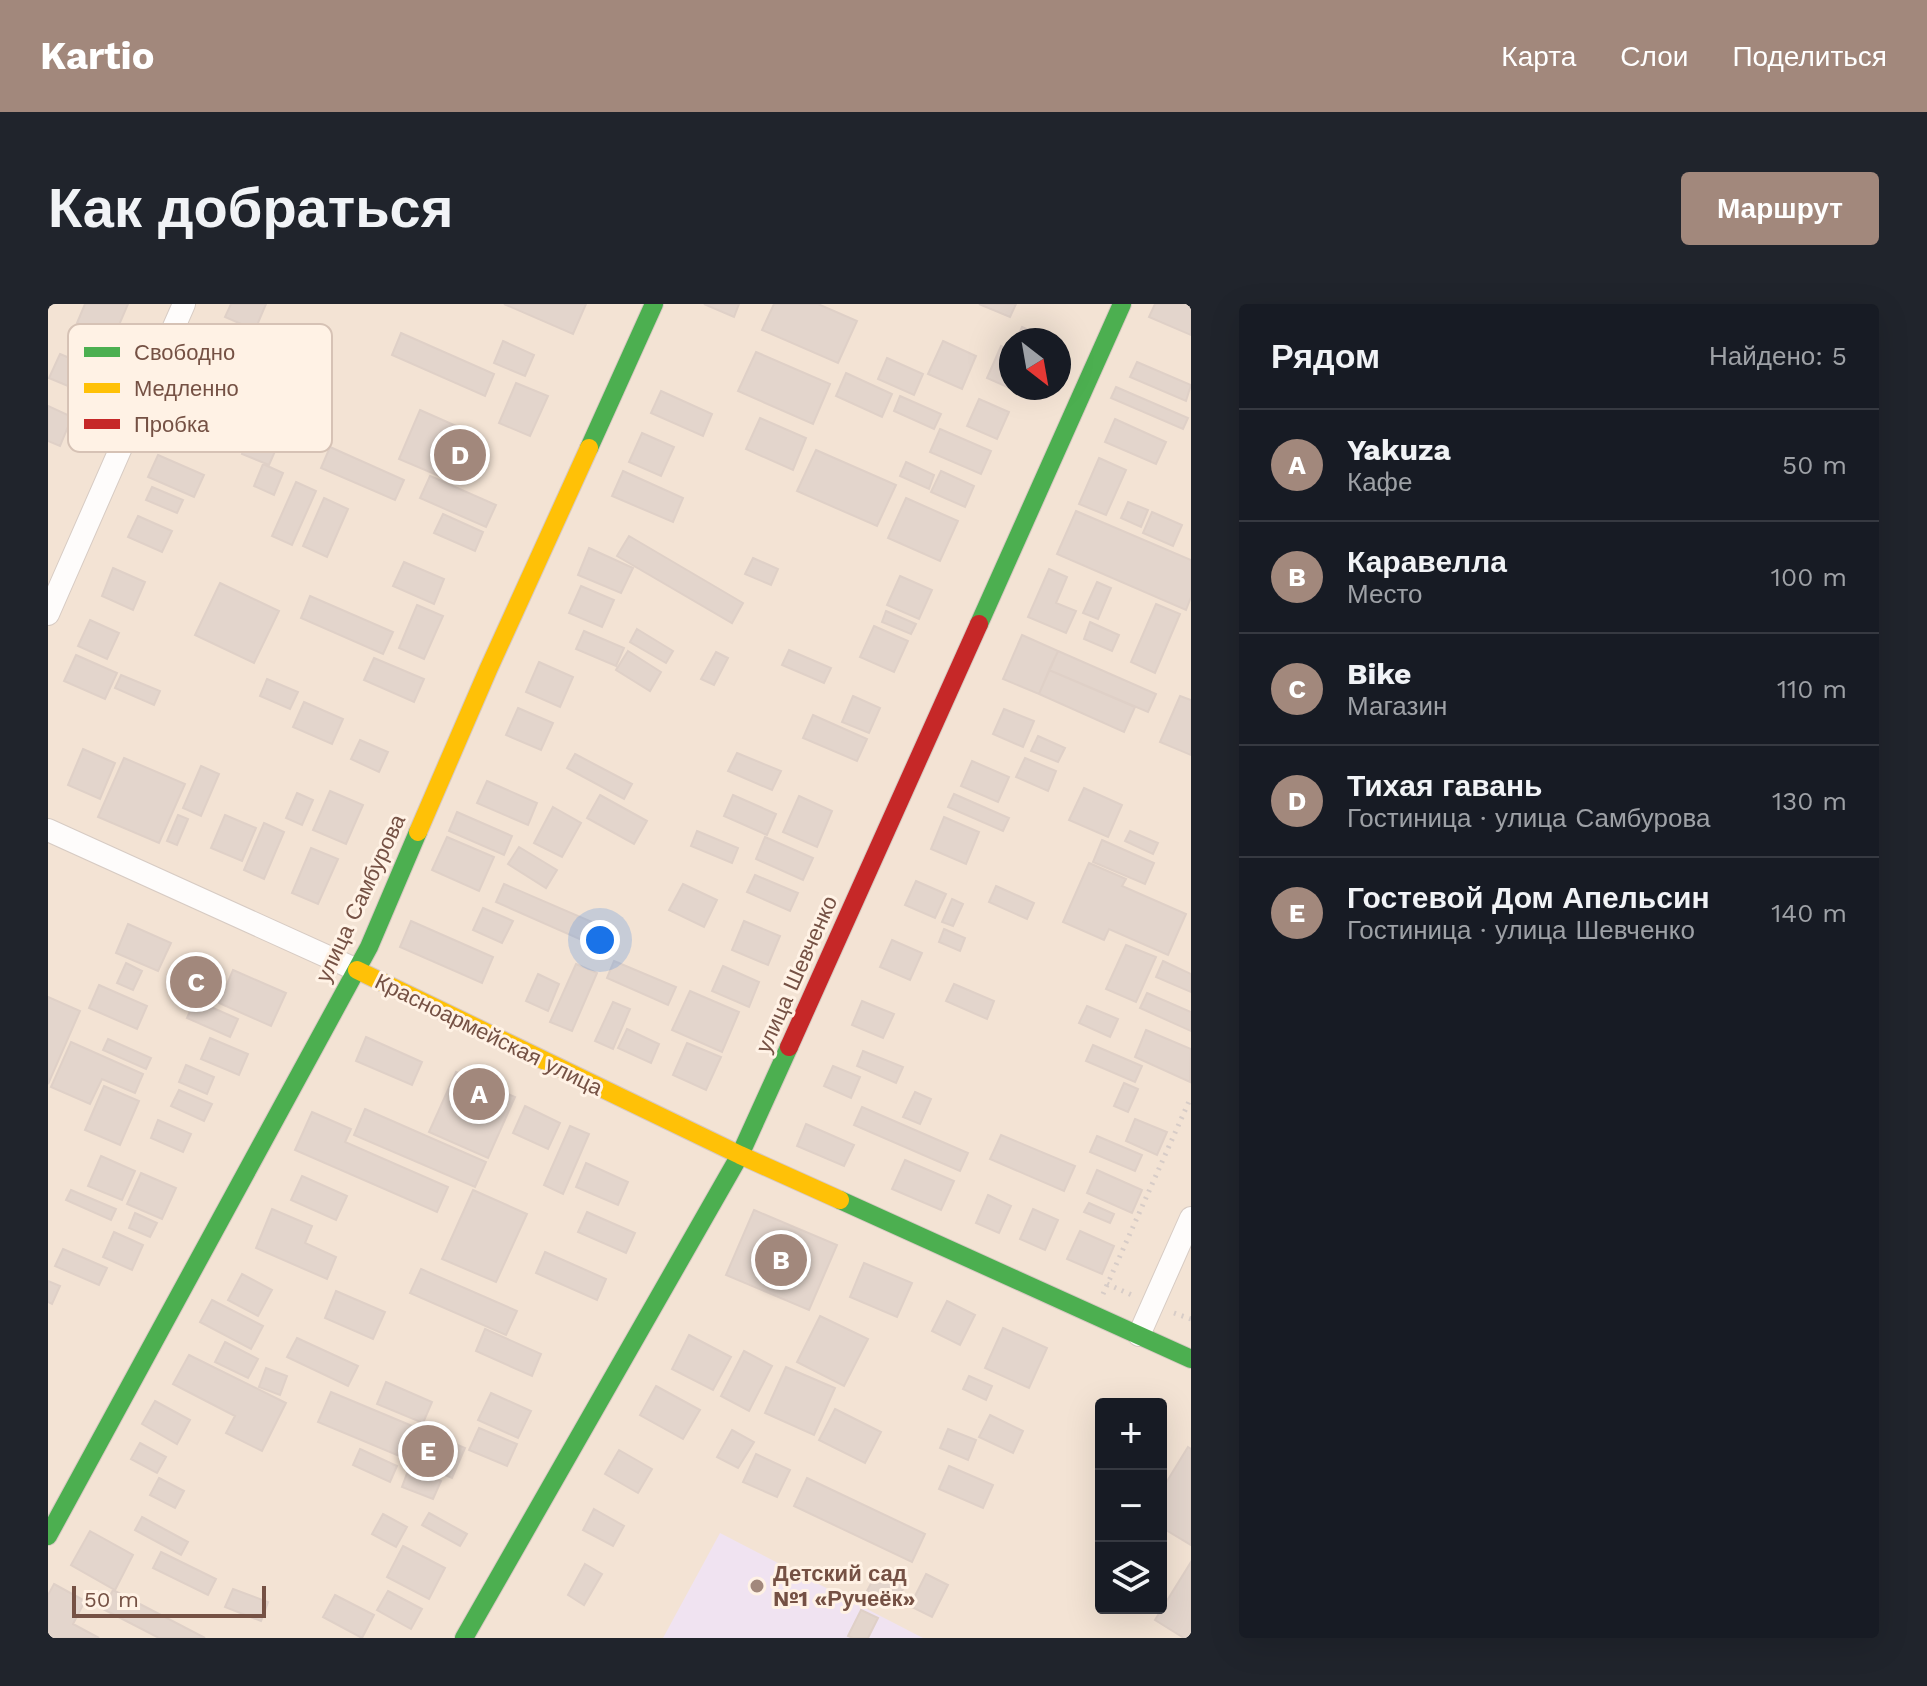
<!DOCTYPE html>
<html lang="ru">
<meta charset="utf-8">
<style>
:root{--surface:#171b24;--page:#20242c;--text:#f1f3f6;--muted:#9ea1a6;--line:#363941;--accent:#a2887c}
body{margin:0;font-family:"Work Sans",sans-serif;background:var(--page);color:var(--text)}
.controls{position:absolute;right:24px;bottom:24px;display:grid;overflow:hidden;border-radius:8px;box-shadow:0 8px 32px #0002}
.controls button{width:72px;height:72px;display:grid;place-items:center;padding:0;border:0;border-bottom:2px solid var(--line);background:var(--surface);color:var(--text);font:40px sans-serif}
.compass{position:absolute;left:951px;top:24px;width:72px;height:72px;border-radius:50%;background:var(--surface);box-shadow:0 8px 32px #0002;rotate:149deg}
.scale{position:absolute;left:24px;bottom:20px;width:194px;box-sizing:border-box;padding-left:8px;border:4px solid #755144;border-top:0;font-size:22px;line-height:28px;white-space:nowrap;color:#755144;-webkit-text-stroke:6px #fff2e5;paint-order:stroke}
.you{position:absolute;left:552px;top:636px;width:28px;height:28px;margin:-20px;border:6px solid #fff;border-radius:50%;background:#1a73e8;box-shadow:0 0 0 12px #1a73e833}
.badge{display:grid;place-items:center;width:52px;height:52px;border-radius:50%;background:var(--accent);color:#fff;font-size:26px;font-weight:700}
.pin{position:absolute;translate:-50% -50%;border:4px solid #fff;box-shadow:0 2px 8px #0006}
.list{margin:0;padding:0;list-style:none}
h2{display:flex;justify-content:space-between;align-items:center;height:104px;margin:0;padding:0 32px;font-size:34px}
h2 small{font-size:26px;font-weight:400;color:var(--muted)}
.list li{display:grid;grid-template-columns:52px 1fr auto;gap:24px;align-items:center;box-sizing:border-box;height:112px;padding:0 32px;border-top:2px solid var(--line)}
.list b{display:block;font-size:30px;white-space:nowrap}
.list p{margin:0;font-size:26px;white-space:nowrap;color:var(--muted)}
.list em{font-size:26px;font-style:normal;color:var(--muted)}
.icon{flex:none;width:44px;height:44px;fill:none;stroke:currentColor;stroke-width:2;stroke-linecap:round;stroke-linejoin:round}
.map{position:relative;flex:none;width:1143px;height:1334px;overflow:hidden;border-radius:8px}
header{display:flex;align-items:center;gap:48px;box-sizing:border-box;height:112px;padding:0 40px;background:var(--accent);color:#fff}
header strong{font-size:38px}
nav{display:flex;gap:44px;margin-inline-start:auto;font-size:28px}
.intro{display:flex;align-items:center;justify-content:space-between;box-sizing:border-box;height:192px;padding:0 48px}
h1{margin:0;font-size:56px}
.button{padding:20px 36px;border-radius:8px;background:var(--accent);color:#fff;font-size:28px;font-weight:700}
main{display:flex;gap:48px;padding:0 48px}
aside{flex:1;background:var(--surface);border-radius:8px;box-shadow:0 8px 32px #0002}
.map>svg:first-child{display:block}
.residential{fill:#f3e3d4;fill-rule:evenodd}
.education{fill:#f0e3f1}
.building{fill:#e3d5cc;stroke:#dfd0c7;stroke-width:2}
.lines{fill:none;stroke-linecap:round;stroke-linejoin:round}
.street-casing{stroke:#d7cbc3;stroke-width:24}
.fast-casing{stroke:#d7c9c2;stroke-width:20}
.slow-casing{stroke:#d7c9c2;stroke-width:20}
.jam-casing{stroke:#d7c9c2;stroke-width:20}
.path{stroke:#d7ccc7;stroke-width:5;stroke-dasharray:2 6;stroke-linecap:butt}
.street{stroke:#fefcfb;stroke-width:22}
.fast{stroke:#4caf50;stroke-width:18}
.slow{stroke:#ffc107;stroke-width:18}
.jam{stroke:#c62828;stroke-width:18}
.poi-dot{fill:#a2887c;stroke:#fff2e5;stroke-width:3}
.labels{text-anchor:middle;stroke-width:6;stroke-linejoin:round;paint-order:stroke}
.street-label{font-size:22px;fill:#755144;stroke:#fff2e5}
.poi-label{font-size:22px;font-weight:bold;fill:#755144;stroke:#fff2e5;text-anchor:start}
.key{fill:#fff2e5;stroke:#d6c2b5;stroke-width:2}
.key-label{font-size:22px;fill:#755144}
</style>
<header>
<strong>Kartio</strong>
<nav><a>Карта</a><a>Слои</a><a>Поделиться</a></nav>
</header>
<div class="intro"><h1>Как добраться</h1><a class="button">Маршрут</a></div>
<main>
<div class="map">
<svg width="1143" height="1334" viewBox="0 0 1143 1334">
<rect width="100%" height="100%" fill="#f6eee5"/>
<path class="residential" d="M0,0h1143v1334h-1143zM963,36h48v48h-48zM1053,1100h60v204h-60z"/>
<path class="education" d="M672,1229l203,105h-260z"/>
<path class="building" d="M37,0h43l-15,35 -36,-16z
M183,0h35l-11,26 -30,-13z
M456,0h82l-13,30z
M656,0h35l-5,13z
M726,0h44l39,17 -19,42 -76,-33z
M931,0h37l-6,13z
M1107,0h36v31l-42,-18z
M974,23l20,9 -1,4 -24,-2z
M353,29l93,41 -9,22 -93,-41z
M455,37l31,14 -9,21 -31,-13z
M895,37l33,15 -14,33 -34,-15z
M953,42l10,5v37h9l-1,4 -32,-14z
M708,48l74,32 -17,40 -75,-33z
M12,50l38,16 -11,24 -38,-16z
M839,54l36,16 -9,21 -36,-16z
M1089,58l54,23 -5,16 -56,-24z
M798,69l46,21 -10,23 -46,-21z
M468,79l32,13 -18,40 -31,-13z
M1068,83l72,31 -5,11 -72,-31z
M613,87l51,23 -9,22 -52,-23z
M852,92l41,18 -7,15 -40,-18z
M931,95l30,13 -12,27 -30,-13z
M215,101l27,12 -21,48 -27,-11z
M0,102l24,11 -12,29 -12,-5z
M372,106l59,26 -21,48 -59,-25z
M712,114l46,20 -13,32 -47,-21z
M1067,115l51,23 -10,22 -51,-22z
M892,125l51,22 -10,23 -51,-22z
M594,129l32,14 -13,29 -32,-14z
M282,143l74,33 -9,20 -74,-32z
M768,146l80,35 -19,41 -80,-35z
M110,151l46,20 -10,22 -46,-20z
M1051,154l27,12 -20,45 -27,-11z
M858,158l28,13 -5,14 -29,-13z
M215,160l20,9 -9,22 -20,-9z
M575,167l60,27 -10,24 -61,-26z
M893,167l33,15 -9,21 -34,-15z
M382,172l66,29 -10,22 -66,-29z
M248,178l20,9 -24,54 -20,-9z
M104,183l31,13 -6,13 -31,-13z
M276,194l24,11 -21,48 -24,-11z
M858,194l52,23 -18,40 -52,-23z
M1080,198l20,8 -7,17 -20,-9z
M1028,207l115,49v37l-5,13 -129,-56z
M1104,208l30,13 -9,21 -30,-13z
M395,210l40,18 -8,19 -41,-18z
M90,212l34,15 -10,21 -34,-15z
M581,232l114,67 -11,20 -115,-67z
M541,244l44,20 -12,25 -43,-18z
M705,254l25,11 -7,16 -26,-11z
M356,258l40,17 -10,25 -41,-18z
M65,264l32,14 -12,28 -31,-14z
M1001,265l18,8 -11,26 20,8 -10,22 -38,-16z
M852,272l32,14 -13,29 -32,-14z
M1049,278l14,6 -13,31 -15,-6z
M172,279l59,28 -25,52 -59,-28z
M533,282l33,14 -12,27 -33,-14z
M262,292l83,36 -10,22 -82,-36z
M1108,300l24,10 -25,59 -24,-11z
M369,301l26,11 -19,43 -25,-11z
M838,307l30,13 -5,10 -29,-12z
M42,316l29,13 -12,26 -29,-13z
M1042,318l29,13 -7,16 -28,-12z
M826,322l34,15 -14,31 -34,-15z
M589,325l36,22 -7,12 -36,-21z
M536,327l40,17 -8,18 -40,-17z
M974,331l36,16 -19,43 -36,-15z
M741,346l42,18 -7,15 -42,-18z
M580,347l33,21 -11,19 -34,-21z
M1010,347l98,43 -8,18 -99,-42z
M668,348l12,6 -14,27 -13,-6z
M28,351l41,18 -12,26 -41,-18z
M326,354l50,21 -10,23 -50,-22z
M491,358l34,15 -13,30 -34,-15z
M1001,366l86,37 -11,25 -85,-38z
M73,371l39,16 -6,14 -39,-17z
M219,375l31,13 -8,17 -30,-13z
M805,392l27,12 -11,25 -27,-11z
M1132,392l11,4v55l-31,-13z
M256,398l39,17 -11,25 -39,-17z
M470,404l35,15 -12,27 -35,-15z
M956,405l30,12 -11,26 -30,-13z
M765,411l54,24 -10,22 -54,-23z
M990,432l27,12 -7,14 -27,-11z
M312,436l28,12 -9,20 -28,-13z
M35,445l32,14 -15,36 -32,-14z
M689,449l44,18 -9,19 -44,-19z
M527,450l57,30 -8,15 -57,-31z
M76,454l61,26 -26,59 -61,-26z
M977,454l31,13 -8,20 -32,-14z
M924,457l37,16 -11,25 -37,-16z
M153,462l18,8 -18,42 -18,-8z
M439,477l50,22 -9,22 -51,-22z
M1036,484l38,17 -14,32 -39,-17z
M282,487l33,14 -17,39 -33,-14z
M249,489l16,7 -11,25 -16,-7z
M906,490l55,24 -6,13 -55,-24z
M552,491l47,26 -13,23 -47,-26z
M685,491l43,19 -9,21 -43,-19z
M751,492l33,15 -15,36 -34,-15z
M505,503l28,16 -19,34 -28,-14z
M409,508l55,24 -8,19 -55,-24z
M130,511l10,4 -11,26 -10,-4z
M177,511l31,13 -14,33 -31,-13z
M896,513l35,15 -13,32 -35,-15z
M216,519l20,9 -20,47 -20,-9z
M649,527l41,17 -6,15 -41,-17z
M1082,527l28,12 -5,11 -28,-13z
M399,533l47,20 -15,34 -47,-21z
M717,533l48,21 -10,22 -47,-21z
M1054,536l52,23 -9,21 -52,-22z
M471,543l38,23 -11,18 -38,-24z
M263,544l27,11 -20,45 -26,-11z
M1041,559l37,16 -4,7 64,28 -18,41 -59,-26 -5,11 -41,-18z
M707,571l43,18 -8,18 -43,-19z
M868,577l30,13 -11,24 -30,-13z
M456,580l88,38 -8,19 -88,-39z
M635,580l34,16 -13,27 -35,-17z
M948,582l38,17 -7,16 -38,-17z
M904,595l11,5 -10,22 -11,-4z
M435,604l30,13 -11,22 -29,-13z
M363,617l82,36 -11,26 -82,-36z
M696,617l36,15 -12,29 -36,-15z
M80,620l43,19 -13,28 -42,-18z
M896,625l21,9 -5,13 -21,-9z
M844,636l30,13 -12,27 -30,-13z
M1078,641l30,12 -20,45 -30,-13z
M566,657l62,26 -8,18 -61,-27z
M1115,657l28,13v18l-35,-15z
M78,659l16,8 -9,19 -16,-7z
M528,660l21,9 -25,58 -22,-9z
M130,661l43,19 -6,14 -43,-19z
M675,662l36,16 -10,25 -37,-16z
M185,666l53,23 -15,33 -52,-23z
M490,670l21,10 -11,27 -22,-10z
M906,680l40,17 -7,18 -41,-18z
M51,681l48,21 -10,23 -48,-21z
M642,687l49,21 -17,40 -50,-22z
M1099,689l44,19v19l-51,-23z
M0,693l32,14 -32,73z
M147,696l43,19 -8,18 -43,-19z
M814,697l32,13 -11,24 -31,-13z
M565,698l17,7 -17,40 -18,-8z
M1039,702l31,13 -8,18 -31,-14z
M579,725l32,15 -8,19 -33,-15z
M1098,726l45,19 -1,33 -55,-25z
M318,733l56,25 -10,23 -56,-24z
M162,734l38,16 -9,21 -38,-16z
M60,735l43,19 -5,11 -43,-19z
M23,738l72,32 -8,19 -33,-14 -12,25 -39,-17z
M639,739l34,14 -15,33 -33,-15z
M1045,741l49,21 -7,16 -49,-21z
M815,747l40,16 -7,16 -39,-17z
M138,761l28,12 -7,17 -28,-12z
M785,762l27,11 -9,21 -27,-12z
M408,768l59,25 -27,61 -59,-26z
M1076,779l14,6 -10,23 -14,-6z
M56,782l35,15 -19,44 -35,-15z
M131,786l33,14 -8,17 -33,-15z
M867,788l16,7 -11,25 -17,-7z
M477,802l35,17 -12,26 -35,-16z
M814,803l106,46 -8,18 -106,-46z
M317,805l121,53 -11,25 -121,-52z
M264,808l39,17 -6,13 103,45 -11,25 -142,-62z
M1087,815l32,13 -10,23 -31,-14z
M110,816l33,14 -8,18 -32,-14z
M758,820l48,21 -10,21 -47,-20z
M522,822l19,8 -26,60 -19,-9z
M953,831l74,31 -11,25 -74,-32z
M1049,832l45,19 -7,16 -45,-19z
M53,852l34,15 -13,29 -34,-14z
M857,856l49,21 -13,29 -49,-21z
M538,859l42,19 -10,23 -42,-18z
M1049,866l45,20 -10,23 -45,-20z
M93,869l35,15 -14,31 -35,-15z
M254,872l45,20 -11,24 -45,-20z
M23,886l45,19 -5,11 -45,-20z
M425,886l54,24 -31,68 -54,-23z
M940,891l23,11 -12,27 -23,-10z
M1041,899l25,11 -4,9 -26,-11z
M224,905l40,17 -7,17 31,14 -9,22 -71,-31z
M985,905l25,11 -13,30 -25,-11z
M706,906l83,35 -28,65 -83,-35z
M539,908l48,21 -9,20 -48,-21z
M87,909l22,10 -7,14 -21,-9z
M1032,927l34,15 -12,28 -35,-15z
M66,928l29,13 -11,25 -29,-13z
M15,945l44,19 -8,17 -44,-19z
M497,948l61,27 -9,21 -61,-27z
M816,959l48,20 -15,34 -47,-20z
M373,965l96,42 -11,24 -96,-42z
M194,970l30,16 -14,26 -30,-16z
M0,977l12,5 -8,18 -4,-2z
M288,987l49,21 -12,27 -48,-21z
M164,996l51,26 -12,23 -51,-27z
M899,997l28,14 -15,30 -28,-14z
M772,1012l48,23 -24,47 -47,-24z
M955,1024l44,20 -18,40 -44,-20z
M437,1025l56,25 -9,22 -56,-25z
M641,1031l42,22 -18,33 -41,-21z
M249,1034l61,28 -10,20 -61,-29z
M177,1038l33,17 -10,19 -33,-16z
M696,1047l28,15 -23,45 -28,-15z
M141,1051l97,48 -24,48 -36,-18 9,-17 -62,-32z
M738,1063l49,21 -21,47 -49,-22z
M218,1064l21,8 -7,19 -21,-8z
M921,1072l23,10 -6,14 -23,-11z
M338,1078l46,20 -9,21 -46,-19z
M608,1082l44,24 -17,29 -43,-24z
M283,1088l134,56 -13,30 -134,-56z
M443,1089l40,18 -13,27 -40,-18z
M107,1097l35,19 -13,24 -35,-20z
M787,1105l46,23 -16,31 -46,-23z
M942,1111l33,16 -10,22 -34,-16z
M431,1124l38,16 -10,22 -38,-16z
M900,1125l28,11 -8,20 -28,-12z
M684,1126l22,12 -16,26 -21,-11z
M92,1139l26,14 -9,16 -26,-14z
M1140,1143l3,2v96l-30,-18v-36z
M312,1145l37,17 -7,16 -37,-17z
M571,1146l33,19 -14,24 -33,-19z
M708,1150l34,16 -13,27 -34,-15z
M901,1162l44,19 -10,23 -44,-19z
M361,1164l32,13 -8,18 -31,-12z
M111,1174l25,13 -9,17 -25,-13z
M759,1174l118,56 -13,28 -118,-56z
M546,1205l30,17 -11,20 -30,-16z
M381,1209l38,21 -7,12 -38,-21z
M335,1210l24,13 -11,20 -24,-13z
M94,1213l46,25 -7,13 -46,-25z
M42,1227l43,24 -18,35 -44,-25z
M355,1242l42,22 -16,31 -42,-22z
M113,1248l55,27 -8,16 -55,-27z
M1143,1258v76h-7l-29,-18z
M537,1260l17,10 -18,31 -16,-10z
M829,1268l28,13 -10,20 -28,-14z
M878,1270l22,11 -16,32 -22,-11z
M6,1280l31,17 -12,23 26,14h-51v-43z
M185,1285l35,13 -7,19 -36,-14z
M65,1286l92,48h-46l-56,-29z
M340,1287l34,18 -11,20 -34,-19z
M287,1291l39,20 -12,23 -39,-21z
M813,1306l17,8 -10,20h-15l-5,-2z"/>
<g class="lines">
<g class="street-casing">
<path id="street" d="M0,310l136,-310
M0,526l309,140
M1091,1031l52,-117"/>
</g>
<g class="fast-casing">
<path id="fast" d="M541,144l65,-144
M931,320l143,-320
M792,896l351,159
M0,1232l321,-589 49,-115
M416,1334l276,-483 49,-108"/>
</g>
<g class="slow-casing">
<path id="slow" d="M370,528l70,-162 101,-222
M309,666l383,185 100,45"/>
</g>
<g class="jam-casing">
<path id="jam" d="M741,743l190,-423"/>
</g>
<path class="path" d="M1059,980l25,11
M1055,990l88,-197
M1126,1009l17,6"/>
<use href="#street" class="street"/>
<use href="#fast" class="fast"/>
<use href="#slow" class="slow"/>
<use href="#jam" class="jam"/>
</g>
<circle class="poi-dot" cx="709" cy="1282" r="8"/>
<g class="labels">
<g class="street-label">
<text transform="translate(312 594) rotate(-65)" y="8">улица Самбурова</text>
<text transform="translate(748 670) rotate(-66)" y="8">улица Шевченко</text>
<text transform="translate(441 730) rotate(26)" y="8">Красноармейская улица</text>
</g>
<g class="poi-label">
<text x="725" y="1277">Детский сад<tspan x="725" dy="25">№1 «Ручеёк»</tspan></text>
</g>
</g>
<rect x="20" y="20" width="264" height="128" rx="12" class="key"/>
<rect x="36" y="43" width="36" height="10" fill="#4caf50"/>
<rect x="36" y="79" width="36" height="10" fill="#ffc107"/>
<rect x="36" y="115" width="36" height="10" fill="#c62828"/>
<g class="key-label">
<text x="86" y="56">Свободно</text>
<text x="86" y="92">Медленно</text>
<text x="86" y="128">Пробка</text>
</g>
</svg>
<div class="controls">
<button>+</button>
<button>−</button>
<button><svg class="icon" aria-label="layers" viewBox="0 0 24 24"><path d="M12 4l9 5-9 5-9-5zM3 14l9 5 9-5"/></svg></button>
</div>
<svg class="compass" viewBox="-18 -18 36 36"><path d="M0-13l5 13h-10z" fill="#e53935"/><path d="M0 13l5-13h-10z" fill="#9ea1a6"/></svg>
<div class="scale">50 m</div>
<div class="you"></div>
<div class="pin badge" style="left:431px;top:790px">A</div>
<div class="pin badge" style="left:733px;top:956px">B</div>
<div class="pin badge" style="left:148px;top:678px">C</div>
<div class="pin badge" style="left:412px;top:151px">D</div>
<div class="pin badge" style="left:380px;top:1147px">E</div>
</div>
<aside>
<h2>Рядом<small>Найдено: 5</small></h2>
<ul class="list">
<li><span class="badge">A</span><div><b>Yakuza</b><p>Кафе</p></div><em>50 m</em></li>
<li><span class="badge">B</span><div><b>Каравелла</b><p>Место</p></div><em>100 m</em></li>
<li><span class="badge">C</span><div><b>Bike</b><p>Магазин</p></div><em>110 m</em></li>
<li><span class="badge">D</span><div><b>Тихая гавань</b><p>Гостиница · улица Самбурова</p></div><em>130 m</em></li>
<li><span class="badge">E</span><div><b>Гостевой Дом Апельсин</b><p>Гостиница · улица Шевченко</p></div><em>140 m</em></li>
</ul>
</aside>
</main>
